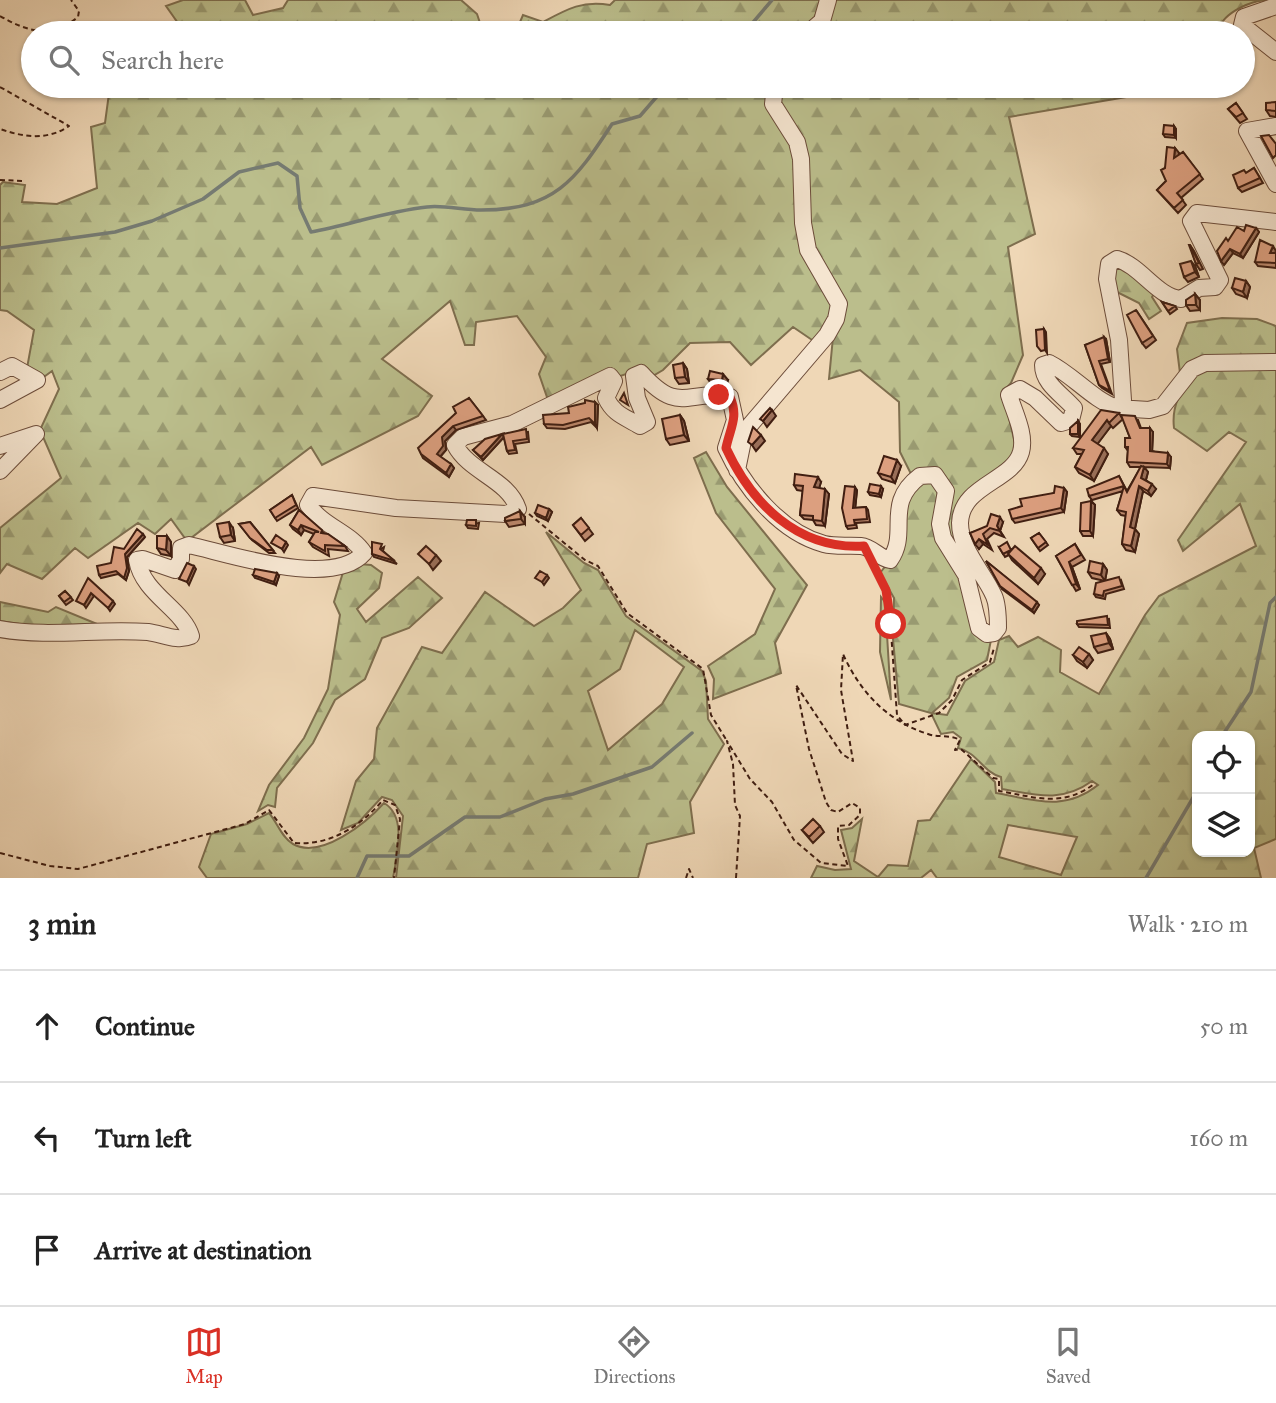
<!DOCTYPE html>
<meta charset="utf-8">
<style>
:root{--surface:#fff;--page:#f2f2f2;--text:#222;--muted:#767676;--line:#e0e0e0;--accent:#d93025}
body{margin:0;font-family:"IM FELL Great Primer",serif;background:var(--page);color:var(--text)}
.controls{position:absolute;right:21px;bottom:21px;display:grid;overflow:hidden;border-radius:14px;box-shadow:0 2px 5px #0004}
.controls button{width:63px;height:63px;display:grid;place-items:center;padding:0;border:0;border-bottom:2px solid var(--line);background:var(--surface);color:var(--text);font:35px sans-serif}
.stop{position:absolute;width:21px;height:21px;margin:-16px;border:5px solid #d93025;border-radius:50%;background:#fff}
.stop.end{background:#d93025;border-color:#fff;box-shadow:0 2px 7px #0008}
.list{margin:0;padding:0;list-style:none}
h2{display:flex;justify-content:space-between;align-items:center;height:91px;margin:0;padding:0 28px;font-size:30px}
h2 small{font-size:23px;font-weight:400;color:var(--muted)}
.list li{display:grid;grid-template-columns:46px 1fr auto;gap:21px;align-items:center;box-sizing:border-box;height:112px;padding:0 28px;border-top:2px solid var(--line)}
.list b{display:block;font-size:26px;white-space:nowrap}
.list em{font-size:23px;font-style:normal;color:var(--muted)}
.icon{flex:none;width:38px;height:38px;fill:none;stroke:currentColor;stroke-width:2;stroke-linecap:round;stroke-linejoin:round}
.map{position:relative;flex:none;width:1276px;height:878px;overflow:hidden}
.search{position:absolute;background:var(--surface);box-shadow:0 2px 5px #0004;left:21px;right:21px;top:21px;height:77px;display:flex;align-items:center;gap:18px;box-sizing:border-box;padding:0 24px;border-radius:38px;color:var(--muted);font-size:26px}
.sheet{height:427px;background:var(--surface)}
nav{display:flex;justify-content:space-around;align-items:center;box-sizing:border-box;height:98px;border-top:2px solid var(--line);background:var(--surface);font-size:19px;color:var(--muted)}
nav a{display:grid;justify-items:center;gap:4px}
nav .on{color:var(--accent)}
.map>svg:first-child{display:block}
.forest{fill:url(#forest-firs);stroke:#7e6e4e;stroke-width:2;fill-rule:evenodd}
.lines{fill:none;stroke-linecap:round;stroke-linejoin:round}
.stream{stroke:#767b72;stroke-width:3.5}
.minor-casing{stroke:#6c4c3a;stroke-width:18}
.path{stroke:#401e11;stroke-width:2;stroke-dasharray:5 3.5;stroke-linecap:butt}
.minor{stroke:#f5e5d0;stroke-width:16}
.wall{fill:#bd896d;stroke:#401e11;stroke-width:2}
.shaded-wall{fill:#9a6f59;stroke:#401e11;stroke-width:2}
.building{fill:#dc9f7f;stroke:#401e11;stroke-width:2}
.route{stroke:#d93025;stroke-width:9}
</style>
<div class="map">
<svg width="1276" height="878" viewBox="0 0 1276 878">
<defs>
<pattern id="forest-firs" width="22" height="20" patternUnits="userSpaceOnUse" patternTransform="scale(1.75)"><rect width="22" height="20" fill="#bbbe8c"/><path d="M5 1l3.5 6h-7zM16 11l3.5 6h-7z" fill="#999a71"/></pattern>
</defs>
<rect width="100%" height="100%" fill="#efd7b6"/>
<filter id="stains"><feTurbulence type="fractalNoise" baseFrequency=".00286" numOctaves="4"/><feColorMatrix values="0 0 0 0 .2 0 0 0 0 .09 0 0 0 0 .02 0 0 0 .5 -.17"/></filter>
<radialGradient id="worn" r=".72"><stop offset=".6" stop-color="#630" stop-opacity="0"/><stop offset="1" stop-color="#630" stop-opacity=".3"/></radialGradient>
<path class="forest" d="M183,0h62l8,15 30,-7 5,-8h173l16,14 6,18 34,-3 6,-14 20,7c24,-13 40,-22 67,-17l5,-5h210l-21,33h-619l-19,-27z
M833,0h432c-17,2 -45,14 -47,33h-404z
M110,86h661l24,65 1,38 36,120 -6,18 -11,15 -22,-15 -42,38 -21,-23 -40,1 -27,27 -12,7 -10,-8 -93,31 -9,-26 7,-17 -29,-41 -41,6 -2,23h-9l-15,-44 -68,58 50,37 -14,20 -96,49 -11,-18 -124,94 -16,-22 -16,15 -17,-11 -50,35 -13,-10 -33,31 -35,-15 -7,9v-45l61,-50 -21,-48 19,-41 -7,-18 -11,8 -14,-11 7,-38 -27,-19 -7,-1v-125l3,-3 22,3 -3,17 35,2 40,-16 -6,-61 14,-4z
M778,86h371l-11,9 -129,22 26,117 -27,13 15,108 -12,28 -8,9 14,60 -54,48 3,54 -19,-17 2,-49 -37,-12 -12,-24 -1,-50 -39,-32 -31,9 4,-42 10,-20 -32,-70 -7,-61 -27,-83z
M1118,261l40,27 -6,9 9,14 -12,8 -10,-16 -26,-13 -2,-25z
M1222,318l35,1 19,7v33l-96,14 -3,-24 10,-26z
M1276,364v475l-22,9 7,30h-324l-6,-8 -10,8h-110l6,-12 18,4 16,-1 -10,-39 11,-2 10,-9 -8,42 24,16 10,-12 20,1 10,-45 12,-1 41,-61 24,23 1,11c39,7 68,19 102,-8l-6,-4c-30,22 -56,14 -90,8l-1,-12c-17,-4 -24,-25 -43,-29l3,-10 -8,-6 -12,2 -10,-21 -32,-9 -6,-65 1,-41 -14,-25 7,-9 17,-69 18,-17 16,7 -2,42 55,113 -4,20 -30,17 -8,21 -17,15 15,2 18,-34 29,-19 5,-22 10,-4 9,11 20,-10 23,13 -1,22 39,22 46,-79 14,-19 97,-50 -16,-42 -57,47 -5,-11 68,-98 -17,-10 -22,19 -33,-23c-3,-25 9,-40 22,-59zM1197,736h53v116h-53zM1008,825l69,12 -16,38 -62,-18z
M706,452l21,35 80,98 -32,58 6,30 -68,26 1,-20 -6,-13 47,-32 20,-45 -59,-76 -22,-55z
M546,532l38,31 14,7 28,46 76,55 4,10 2,38 16,25 -34,58 4,31 -47,11 -9,34h-242l7,-62 -11,-16 -10,-3 -24,26 -17,7 15,-49 18,-22 3,-31 45,-81 20,6 43,-61 49,34 29,-18 18,-18zM635,630l49,37 -22,37 -54,46 -20,-59 32,-22z
M359,564l12,1 11,8 -3,15 -22,21 9,13 52,-45 24,21 -33,30 -27,10 -17,41 -30,21 -22,43 -36,45 -2,19 -7,-2 -10,6 11,-26 35,-47 24,-49 12,-74 -6,-13 10,-33z
M881,597l4,5 6,98 -11,-48z
M0,602l48,10 8,-5 41,17 -64,2 -33,-5z
M384,803c23,13 13,52 9,75h-186l-8,-11 12,-33 36,-10 22,-11c8,9 13,25 24,31 28,16 74,-22 91,-41z"/>
<g class="lines">
<path class="stream" d="M744,33l28,-33
M0,248l115,-16 37,-11 51,-22 36,-27 39,-9 19,13 3,32 11,24c38,-7 77,-21 116,-25 17,-2 36,3 54,3 73,0 94,-29 131,-86l28,-8 26,-30
M1222,736l29,-44 19,-89 6,-6
M357,878l10,-22h42l56,-39h35l45,-18 28,-5 79,-27 40,-34
M1146,878l51,-87"/>
<g class="minor-casing">
<path id="minor" d="M1276,6l-32,11 -2,8 34,27
M808,33l14,-12 6,-21
M1276,126l-29,5 29,53
M0,372l12,-6 25,14 -37,20
M1117,408l32,2 14,-4 29,-37 13,-6 71,-1
M0,446l36,-12 -36,37
M737,470l8,-39 82,-96 9,-16 3,-15 -31,-54 -5,-27 -2,-64 -4,-17 -24,-38 2,-18
M0,629c50,9 98,-1 148,3 15,2 29,10 43,4 -8,-27 -48,-42 -54,-76l6,-1 32,11 6,-11v-11l8,-3c41,9 143,44 175,8 -13,-20 -40,-26 -56,-48l5,-9 83,12 110,6 12,-5c-10,-30 -48,-36 -63,-64l8,-8 49,-13 98,-48 4,5 -8,17c8,17 20,19 34,28l7,-4 -10,-24 -3,-22 7,-3c39,43 44,16 89,24l5,23 -9,28c18,39 54,84 98,96 12,3 25,1 37,2 11,1 18,12 29,14 20,-28 -7,-56 30,-84l15,-1 11,16 -6,33 3,14 23,37 13,53 8,6 7,-1 4,-5c0,-10 0,-23 -4,-32 -10,-23 -34,-47 -34,-73 1,-38 53,-42 61,-71 5,-18 -7,-40 -12,-57l11,-6 15,9 26,25 10,-3 3,-12c-11,-13 -31,-24 -31,-43l6,-2c24,12 44,37 68,45l6,-8 -4,-60 -12,-61 2,-15 8,-5c24,7 40,38 64,40l18,-11 16,-1 5,-7 -29,-59 6,-8 79,9"/>
</g>
<path class="path" d="M0,16c28,16 51,23 78,1l1,-6 -8,-11
M0,87l69,39c-22,15 -46,11 -69,3
M0,180l25,1
M529,514l56,46 13,6 29,47 76,56 8,46 16,26
M874,569l12,21 3,14 8,111 8,10 34,-12 13,-13 10,-20 28,-18 4,-14
M0,853l50,13 28,3 167,-45 24,-14 25,33c36,3 67,-17 89,-43l12,5 5,14 -6,59
M686,878l3,-9 4,9
M736,878l4,-62 -5,-11 -2,-41 -6,-23 23,38 22,23 22,38 27,23 27,3 -10,-27v-13l11,-1 11,-10v-7l-8,-5 -14,9 -7,-2 -5,-8 -17,-53 -13,-64 46,69 11,7 -12,-71 2,-36c17,38 44,67 85,80 11,4 21,0 32,6l-5,10 6,-1 32,29 6,1v12c36,6 63,17 95,-7"/>
<use href="#minor" class="minor"/>
</g>
<path class="wall" d="M1276,102v15l-6,-1 -4,-6z
M1236,103l11,16 -7,4 -12,-14z
M1174,126l2,3v9l-11,-1 -2,-3z
M1175,148l4,5v2l4,-3 20,27 -22,19 5,7 -8,8 -21,-23 9,-9 -1,-13z
M1254,168l9,15 -21,9 -4,-4 8,-15z
M1256,228l3,4 -16,26 -10,-5 -9,12 4,-24 16,-10z
M1190,245l4,6 9,18 -3,1 -4,-6z
M1275,253h1v15l-18,-2 -3,-4z
M1195,266l4,11 -11,5 -4,-5z
M1246,281l4,6 -3,11 -11,-4 -4,-6z
M1195,294l5,6v10l-10,1 -4,-6z
M1162,302l13,4 2,3 -7,5z
M1136,310l20,30 -10,8 -4,-5z
M1106,339l4,23 -9,2 11,30 -10,-6 -3,-3 -14,-40z
M683,363l4,6 2,14 -10,1 -4,-6z
M708,379l20,1 -2,6 -14,-1z
M469,398l17,22 -30,10 -11,11 1,9 -6,7 11,7 3,4 -5,9 -26,-19 -2,-4z
M598,405l-1,23 -6,-6 -26,7 -18,-1 -3,-4 25,-11z
M1119,413l3,5 16,2 3,8 12,4 -1,19 19,6 -1,11 -26,-1 4,5 -2,8 10,9 -5,7 -8,-5 -8,38 4,5 -4,18 -9,-2 -4,-6 4,-28 -5,-1 -4,-5 6,-19 -31,9 -3,-4 30,-20 8,15 14,-24h-11l-3,-5 1,-11 -3,-4 5,-9 -7,-19 -10,9 -2,-2 -14,18 11,10 -14,27 -15,-8 -4,-6 7,-13h-5l-4,-6z
M680,415l4,6 5,20 -19,4 -4,-6z
M1078,421l2,3v13l-8,-1 -2,-2z
M528,432l1,10 -14,2 2,9 -8,1 -2,-3 -3,-14 -21,23 -10,-10 29,-16 2,2z
M901,466l-6,17 -13,-4 -4,-6z
M821,482l-2,6 10,6 -4,32 -9,-1 -3,-5 -9,-1 -4,-4 3,-24 -6,-1 -3,-5z
M1064,488l3,4 -3,20 -49,11 -3,-4 10,-13 32,-13z
M883,489l-2,8 -11,-2 -2,-3z
M857,490l-2,18 11,-1 2,3 2,12 -14,1 1,5 -9,1 -2,-3z
M292,495l6,13 -21,13 -7,-11z
M1091,501l4,4 -2,31h-10l-3,-5z
M549,509l3,3 -4,9 -11,-5 -2,-3z
M299,510l25,23 21,13 3,5 -20,-2 1,7 -16,-9 -4,-5 5,-8 -10,-4 -3,5 -8,-6 -3,-4z
M525,517v7l-16,3 -4,-6z
M581,518l12,16 -8,7 -12,-16z
M250,522l25,31h-6l-17,-13 -13,-16z
M1003,522l-3,9 4,6 -10,-4 -7,6 5,11 -9,-6 -4,5 -9,-16z
M479,523l-1,6 -10,-1 -2,-3z
M233,528l2,13 -11,2 -4,-6z
M1039,533l9,12 -8,6 -9,-13z
M167,536l4,6v14l-10,-2 -4,-6z
M145,537l-18,20 2,14 -3,9 -8,-6 -17,4 -2,-3 12,-12z
M1075,544l10,16 -13,7 8,22 -4,2 -20,-35z
M384,547l-1,4 14,13 -23,-7 -2,-3z
M999,547l12,3 34,24 -7,10 -26,-24 -3,-5 -4,2z
M986,561l53,44 -5,8 -32,-24z
M1103,564l4,6 -2,11 -13,-3 -4,-6z
M253,575l26,1 -3,9 -21,-7z
M1121,580l3,9 -18,5 -1,5 -9,-2 -2,-3z
M65,591l8,9 -7,5 -7,-9z
M1109,619l1,9 -31,-1 -2,-3z
M1106,633l4,6 3,10 -15,4 -4,-6z
M1089,654l4,6 -6,8 -10,-7 -4,-6z
M820,826l4,6 -11,11 -11,-13z"/>
<path class="shaded-wall" d="M1174,126l2,3v9l-2,-3z
M1175,148l4,5 -1,10 -4,-5z
M1256,228l3,4 -16,26 -3,-4z
M1273,246l3,5 -3,6 -3,-4z
M1230,249l3,4 -9,12 -3,-4z
M1191,261l4,5 4,11 -4,-5z
M1246,281l4,6 -3,11 -4,-6z
M1195,294l5,6v10l-4,-5z
M1044,329l2,3 1,21 -2,-3z
M1104,337l2,2 4,23 -2,-3z
M683,363l4,6 2,14 -4,-6z
M723,374l5,6 -2,6 -4,-6z
M595,402l3,3 -1,23 -2,-4z
M772,410l4,6 -9,11 -4,-6z
M680,415l4,6 5,20 -5,-6z
M1107,420l4,6 -15,20 -4,-6z
M1078,421l2,3v13l-2,-3z
M453,426l3,4 -11,11 1,9 -7,8 -2,-4 5,-17z
M1150,428l3,4 -1,23 -2,-4z
M502,434l2,3 -21,23 -2,-3z
M761,435l4,6 -9,10 -4,-6z
M1104,448l4,6 -14,27 -4,-6z
M1168,453l3,4 -1,11 -3,-4z
M897,460l4,6 -6,17 -4,-6z
M451,464l3,4 -5,9 -3,-4z
M1144,467l4,5 -3,11 -4,-5z
M818,477l3,5 -3,10 -4,-5z
M1152,484l4,5 -5,7 -3,-5z
M881,486l2,3 -2,8 -2,-3z
M1139,486l4,5 -9,42 -4,-6z
M855,487l2,3 -2,21 -2,-3z
M1064,488l3,4 -3,20 -3,-4z
M825,489l4,5 -4,32 -3,-5z
M1091,501l4,4 -2,31 -3,-5z
M549,509l3,3 -4,9 -2,-3z
M520,511l5,6v7l-4,-5z
M1000,517l3,5 -3,9 4,6 -7,-11z
M229,522l4,6 2,13 -4,-6z
M301,525l3,5 -3,5 -3,-5z
M1135,529l4,5 -4,18 -4,-6z
M143,534l2,3 -18,20 2,14 -3,9 -2,-2 1,-24z
M167,536l4,6v14l-5,-6z
M979,539l4,5 -4,5 -4,-5z
M286,542l2,3 -4,7 -2,-3z
M436,555l5,6 -8,9 -4,-6z
M1069,562l3,5 8,22 -4,-5z
M1103,564l4,6 -2,11 -4,-6z
M194,566l2,3 -7,16 -2,-3z
M1041,568l4,6 -7,10 -4,-6z
M277,573l2,3 -3,9 -2,-3z
M547,575l2,3 -5,7 -2,-3z
M91,593l3,3 -8,12 -2,-3z
M113,601l2,3 -5,7 -2,-3z
M1037,602l2,3 -5,8 -2,-3z
M1106,633l4,6 3,10 -4,-6z
M1089,654l4,6 -6,8 -4,-6z"/>
<path class="building" d="M1276,102v9l-10,-1v-7z
M1236,103l7,10 -7,4 -8,-8z
M1164,125l10,1v9l-11,-1z
M1269,135l7,9v11l-3,3 -12,-22z
M1167,147l8,1 -1,10 9,-6 17,22 -23,19 6,7 -9,8 -17,-18 9,-9 -5,-11 4,-2z
M1254,168l6,10 -22,10 -5,-13 11,-5 2,3z
M1246,225l10,3 -16,26 -10,-5 -9,12 -4,-10 9,-13 2,3 9,-14 7,4z
M1260,240l13,6 -3,7h6v10l-21,-1z
M1189,245h1l9,18 -3,1z
M1191,261l4,11 -11,5 -4,-13z
M1235,278l11,3 -3,11 -11,-4z
M1195,294l1,11h-10v-5z
M1162,302l13,4 -7,5z
M1136,310l17,26 -11,7 -15,-28z
M1044,329l1,21 -4,1 -4,-5 -1,-16z
M1104,337l4,22 -9,2 11,30 -11,-6 -14,-40z
M683,363l2,14 -10,1 -2,-13z
M710,371l13,3 -1,6 -14,-1z
M624,393l4,12 -8,-5z
M469,398l14,18 -30,10 -11,11 1,9 -6,8 14,10 -5,9 -25,-19 -3,-6 38,-35 -3,-6z
M585,400l10,2v22l-6,-6 -26,7 -19,-1 -1,-9 26,-2 -1,-6 17,-4z
M770,408l2,2 -9,11 -3,-2z
M1101,410l18,3 -10,10 -2,-3 -15,20 12,8 -14,27 -15,-8 9,-17 -11,-2z
M680,415l4,20 -18,4 -4,-20z
M1121,415l14,1 5,12h10v23l18,2 -1,11 -40,-2 1,-15h-3v-9h5z
M1078,421v13h-8v-6z
M753,427l8,8 -9,10 -4,-3z
M526,429l1,10 -14,2 2,9 -8,1 -4,-17z
M502,434l-21,23 -8,-7 12,-11z
M884,456l13,4 -6,17 -13,-4z
M1141,466l3,1 -3,11 11,6 -4,7 -9,-5 -9,41 5,2 -4,17 -9,-2 4,-32 -9,-2 7,-24 3,6z
M795,474l23,3 -4,10 11,2 -3,32 -9,-1v-4l-13,-1 3,-29 -9,-1z
M1119,476l5,10 -35,10 -2,-7z
M870,484l11,2 -2,8 -11,-2z
M845,486l10,1 -2,21 13,-1 1,12 -13,1 1,5 -9,1 -4,-18z
M1055,486l9,2 -3,20 -49,11 -3,-9 13,-4 -2,-7 34,-6z
M292,495l4,10 -21,13 -5,-8z
M1091,501l-1,30h-10l1,-28z
M538,505l11,4 -3,9 -11,-5z
M299,510l23,20 -1,3 7,1 17,12 -20,-1v6l-16,-9 6,-10h4l-18,-7 -3,5 -8,-5z
M520,511l1,8 -16,2v-3z
M991,514l9,3 -3,9 3,5 -10,-3 -7,6 5,11 -9,-6 -4,5 -5,-11 17,-7z
M581,518l8,10 -8,7 -8,-10z
M467,520h9v6l-10,-1z
M229,522l2,13 -11,2 -3,-13z
M250,522l23,28h-6l-17,-12 -11,-14z
M137,529l6,5 -18,20 2,14 -3,10 -8,-7 -17,4 -2,-9 14,-3 3,-16 10,2z
M1039,533l7,9 -8,6 -7,-10z
M276,535l10,7 -4,7 -11,-6z
M157,536h10l-1,14 -9,-2z
M372,542l10,2 -2,5 15,12 -23,-7z
M1007,542l4,8 -8,4 -4,-7z
M1075,544l6,11 -12,7 7,22 -4,1 -16,-29z
M426,546l10,9 -7,9 -11,-10z
M1015,546l26,22 -7,10 -26,-24z
M986,561l51,41 -5,8 -32,-24z
M1090,561l13,3 -2,11 -13,-3z
M187,563l7,3 -7,16 -8,-3z
M255,569l22,4 -3,9 -21,-7z
M540,571l7,4 -5,7 -7,-4z
M1119,577l3,9 -18,5 -1,5 -9,-2 2,-11z
M88,578l25,23 -5,7 -17,-15 -7,12 -8,-4z
M65,591l6,6 -7,5 -5,-6z
M1107,616l1,9 -31,-1v-3z
M1106,633l3,10 -15,4 -3,-11z
M1079,647l10,7 -6,8 -10,-7z
M813,819l7,7 -11,11 -7,-7z"/>
<g class="lines">
<path class="route" d="M719,395l11,2c9,20 0,31 -4,51 26,56 72,102 138,98l22,44 5,34"/>
</g>
<rect width="100%" height="100%" filter="url(#stains)"/>
<rect width="100%" height="100%" fill="url(#worn)"/>
</svg>
<div class="controls">
<button><svg class="icon" aria-label="locate" viewBox="0 0 24 24"><circle cx="12" cy="12" r="6"/><path d="M12 2v4M12 18v4M2 12h4M18 12h4"/></svg></button>
<button><svg class="icon" aria-label="layers" viewBox="0 0 24 24"><path d="M12 4l9 5-9 5-9-5zM3 14l9 5 9-5"/></svg></button>
</div>
<div class="stop" style="left:891px;top:624px"></div>
<div class="stop end" style="left:719px;top:395px"></div>
<div class="search"><svg class="icon" aria-label="search" viewBox="0 0 24 24"><circle cx="10" cy="10" r="6"/><path d="M15 15l6 6"/></svg>Search here</div>
</div>
<section class="sheet">
<h2>3 min<small>Walk · 210 m</small></h2>
<ul class="list">
<li><svg class="icon" aria-label="ahead" viewBox="0 0 24 24"><path d="M12 20V5M6 11l6-6 6 6"/></svg><div><b>Continue</b></div><em>50 m</em></li>
<li><svg class="icon" aria-label="left" viewBox="0 0 24 24"><path d="M17 20v-9H6M10 6l-5 5 5 5"/></svg><div><b>Turn left</b></div><em>160 m</em></li>
<li><svg class="icon" aria-label="arrive" viewBox="0 0 24 24"><path d="M6 21V4h12l-3 4 3 4H6"/></svg><div><b>Arrive at destination</b></div></li>
</ul>
</section>
<nav>
<a class="on"><svg class="icon" aria-label="map" viewBox="0 0 24 24"><path d="M3 6l6-2 6 2 6-2v14l-6 2-6-2-6 2zM9 4v14M15 6v14"/></svg>Map</a>
<a><svg class="icon" aria-label="directions" viewBox="0 0 24 24"><path d="M12 3l9 9-9 9-9-9zM9 14v-3h6M13 9l2 2-2 2"/></svg>Directions</a>
<a><svg class="icon" aria-label="saved" viewBox="0 0 24 24"><path d="M7 4h10v16l-5-4-5 4z"/></svg>Saved</a>
</nav>
